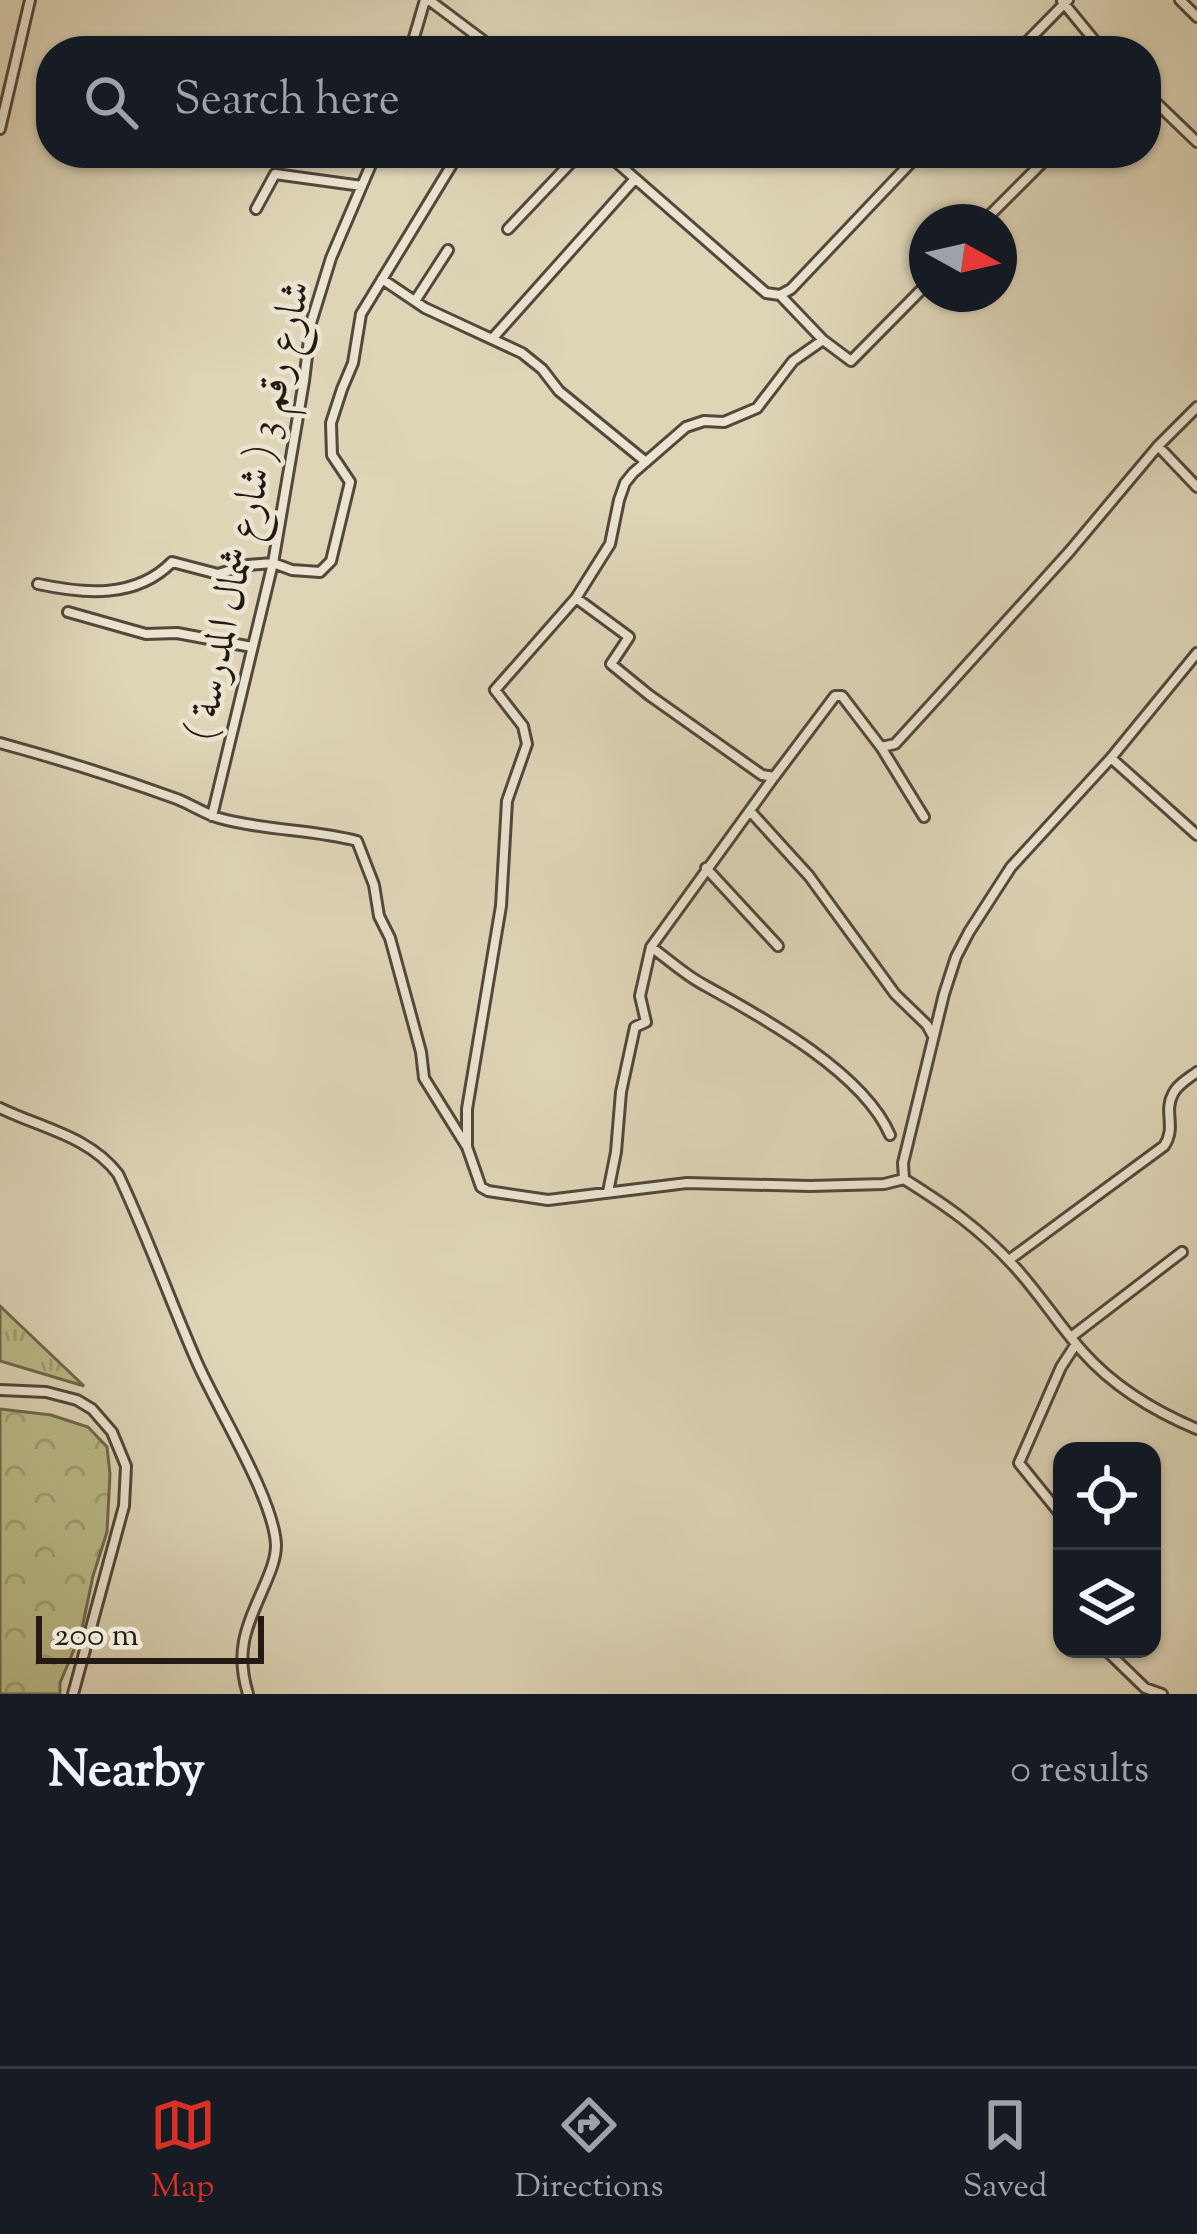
<!DOCTYPE html>
<meta charset="utf-8">
<style>
:root{--surface:#171b24;--page:#20242c;--text:#f1f3f6;--muted:#9ea1a6;--line:#363941;--accent:#d93025}
body{margin:0;font-family:"Sorts Mill Goudy",Amiri,serif;background:var(--page);color:var(--text)}
.controls{position:absolute;right:36px;bottom:36px;display:grid;overflow:hidden;border-radius:24px;box-shadow:0 3px 9px #0004}
.controls button{width:108px;height:108px;display:grid;place-items:center;padding:0;border:0;border-bottom:3px solid var(--line);background:var(--surface);color:var(--text);font:60px sans-serif}
.compass{position:absolute;left:909px;top:204px;width:108px;height:108px;border-radius:50%;background:var(--surface);box-shadow:0 3px 9px #0004;rotate:98deg}
.scale{position:absolute;left:36px;bottom:30px;width:228px;box-sizing:border-box;padding-left:12px;border:6px solid #251913;border-top:0;font-size:33px;line-height:42px;white-space:nowrap;color:#251913;-webkit-text-stroke:9px #eae4d0;paint-order:stroke}
.list{margin:0;padding:0;list-style:none}
h2{display:flex;justify-content:space-between;align-items:center;height:156px;margin:0;padding:0 48px;font-size:51px}
h2 small{font-size:39px;font-weight:400;color:var(--muted)}
.icon{flex:none;width:66px;height:66px;fill:none;stroke:currentColor;stroke-width:2;stroke-linecap:round;stroke-linejoin:round}
.map{position:relative;flex:none;width:1197px;height:1694px;overflow:hidden}
.search{position:absolute;background:var(--surface);box-shadow:0 3px 9px #0004;left:36px;right:36px;top:36px;height:132px;display:flex;align-items:center;gap:30px;box-sizing:border-box;padding:0 42px;border-radius:48px;color:var(--muted);font-size:45px}
.sheet{height:372px;background:var(--surface)}
nav{display:flex;justify-content:space-around;align-items:center;box-sizing:border-box;height:168px;border-top:3px solid var(--line);background:var(--surface);font-size:33px;color:var(--muted)}
nav a{display:grid;justify-items:center;gap:6px}
nav .on{color:var(--accent)}
.map>svg:first-child{display:block}
.grass{fill:url(#grass-tufts);stroke:#706a4e;stroke-width:3}
.forest{fill:url(#forest-crowns);stroke:#706a4e;stroke-width:3}
.lines{fill:none;stroke-linecap:round;stroke-linejoin:round}
.minor-casing{stroke:#53483c;stroke-width:14}
.minor{stroke:#eae4d0;stroke-width:8}
.labels{text-anchor:middle;stroke-width:9;stroke-linejoin:round;paint-order:stroke}
.street-label{font-size:42px;fill:#251913;stroke:#eae4d0}
</style>
<div class="map">
<svg width="1197" height="1694" viewBox="0 0 1197 1694">
<defs>
<pattern id="grass-tufts" width="24" height="20" patternUnits="userSpaceOnUse" patternTransform="scale(3)"><rect width="24" height="20" fill="#babb89"/><path d="M3 7l-1-3M5 7V3M7 7l1-3M15 17l-1-3M17 17v-4M19 17l1-3" fill="none" stroke="#a0a075"/></pattern>
<pattern id="forest-crowns" width="20" height="18" patternUnits="userSpaceOnUse" patternTransform="scale(3)"><rect width="20" height="18" fill="#babb89"/><path d="M2 6a3 3 0 1 1 6 0M12 15a3 3 0 1 1 6 0" fill="none" stroke="#a0a075"/></pattern>
</defs>
<rect width="100%" height="100%" fill="#ded5b7"/>
<filter id="stains"><feTurbulence type="fractalNoise" baseFrequency=".00167" numOctaves="4"/><feColorMatrix values="0 0 0 0 .2 0 0 0 0 .09 0 0 0 0 .02 0 0 0 .5 -.17"/></filter>
<radialGradient id="worn" r=".72"><stop offset=".6" stop-color="#630" stop-opacity="0"/><stop offset="1" stop-color="#630" stop-opacity=".3"/></radialGradient>
<path class="grass" d="M0,1306l84,80 -84,-25z"/>
<path class="forest" d="M0,1409l51,6 37,12 19,20 3,27 -3,58 -14,44 -12,57 -21,50v11h-60z"/>
<g class="lines">
<g class="minor-casing">
<path id="minor" d="M429,0l68,51
M1180,0l17,17
M1062,1l41,50
M410,51l15,-51
M1018,51l50,-51
M1146,93l51,49
M0,129l30,-129
M606,153l160,140 14,2 43,45
M256,209l19,-35 87,12
M983,222l69,-69
M508,229l72,-76
M382,279l43,29 97,45 20,16 17,22 87,71
M780,295l11,-6 129,-136
M415,301l33,-51
M492,339l142,-159
M1158,446l39,41
M38,584c46,10 98,15 134,-22l46,12 30,-9 25,-2 19,7 28,2 11,-11 19,-79 -18,-27 -1,-32 11,-34 11,-26 8,-49 98,-161
M576,598l53,39 -18,27 38,31 113,80 12,2 61,-81h7l39,51 43,70
M68,612l78,22 31,-1 75,14
M0,743c59,16 119,35 177,56 15,6 28,15 42,19 46,13 93,11 138,23l17,44 5,31 11,22 31,114 3,26 43,69 14,40 7,4 60,9 139,-17 123,3 74,-2 20,-5c43,27 75,49 109,86 26,28 45,59 70,87 31,35 71,59 114,77
M881,747l14,-3 42,-46 132,-146 89,-106 39,-39
M1111,758l86,77
M750,811l59,65 86,118 32,31 6,11
M212,816l61,-253 31,-182 7,-58 20,-65 45,-105
M706,868l72,78
M651,947c17,12 34,28 53,38 58,32 159,87 186,150
M0,1108c41,20 89,28 118,66 29,61 51,124 78,186 20,47 78,138 80,185 0,15 -7,30 -13,44 -17,39 -28,62 -15,105
M467,1146v-37l34,-203 6,-105 20,-57 -4,-18 -28,-36 81,-92 34,-54 9,-44 6,-17 8,-10 53,-46 18,-6 20,1 33,-14 36,-47 30,-21 28,21 76,-77
M904,1179l-1,-16 41,-169 12,-37 13,-25 42,-65 100,-109 86,-105
M608,1192l8,-40 5,-60 14,-65 11,-5 -6,-26 11,-49 123,-170
M1009,1260l155,-114c13,-19 -1,-34 9,-52 4,-9 16,-16 24,-22
M1071,1337l111,-85
M0,1390l46,2 31,8 15,9 20,23 14,34 -2,40 -51,188
M1062,1516l-43,-53 42,-96 15,-23
M1110,1649l-1,4 36,35 17,6"/>
</g>
<use href="#minor" class="minor"/>
</g>
<g class="labels">
<g class="street-label">
<text transform="translate(246 510) rotate(-78)" y="15">شارع رقم 3 ( شارع شمال المدرسة )</text>
</g>
</g>
<rect width="100%" height="100%" filter="url(#stains)"/>
<rect width="100%" height="100%" fill="url(#worn)"/>
</svg>
<div class="controls">
<button><svg class="icon" aria-label="locate" viewBox="0 0 24 24"><circle cx="12" cy="12" r="6"/><path d="M12 2v4M12 18v4M2 12h4M18 12h4"/></svg></button>
<button><svg class="icon" aria-label="layers" viewBox="0 0 24 24"><path d="M12 4l9 5-9 5-9-5zM3 14l9 5 9-5"/></svg></button>
</div>
<svg class="compass" viewBox="-18 -18 36 36"><path d="M0-13l5 13h-10z" fill="#e53935"/><path d="M0 13l5-13h-10z" fill="#9ea1a6"/></svg>
<div class="scale">200 m</div>
<div class="search"><svg class="icon" aria-label="search" viewBox="0 0 24 24"><circle cx="10" cy="10" r="6"/><path d="M15 15l6 6"/></svg>Search here</div>
</div>
<section class="sheet">
<h2>Nearby<small>0 results</small></h2>
<ul class="list">
</ul>
</section>
<nav>
<a class="on"><svg class="icon" aria-label="map" viewBox="0 0 24 24"><path d="M3 6l6-2 6 2 6-2v14l-6 2-6-2-6 2zM9 4v14M15 6v14"/></svg>Map</a>
<a><svg class="icon" aria-label="directions" viewBox="0 0 24 24"><path d="M12 3l9 9-9 9-9-9zM9 14v-3h6M13 9l2 2-2 2"/></svg>Directions</a>
<a><svg class="icon" aria-label="saved" viewBox="0 0 24 24"><path d="M7 4h10v16l-5-4-5 4z"/></svg>Saved</a>
</nav>
